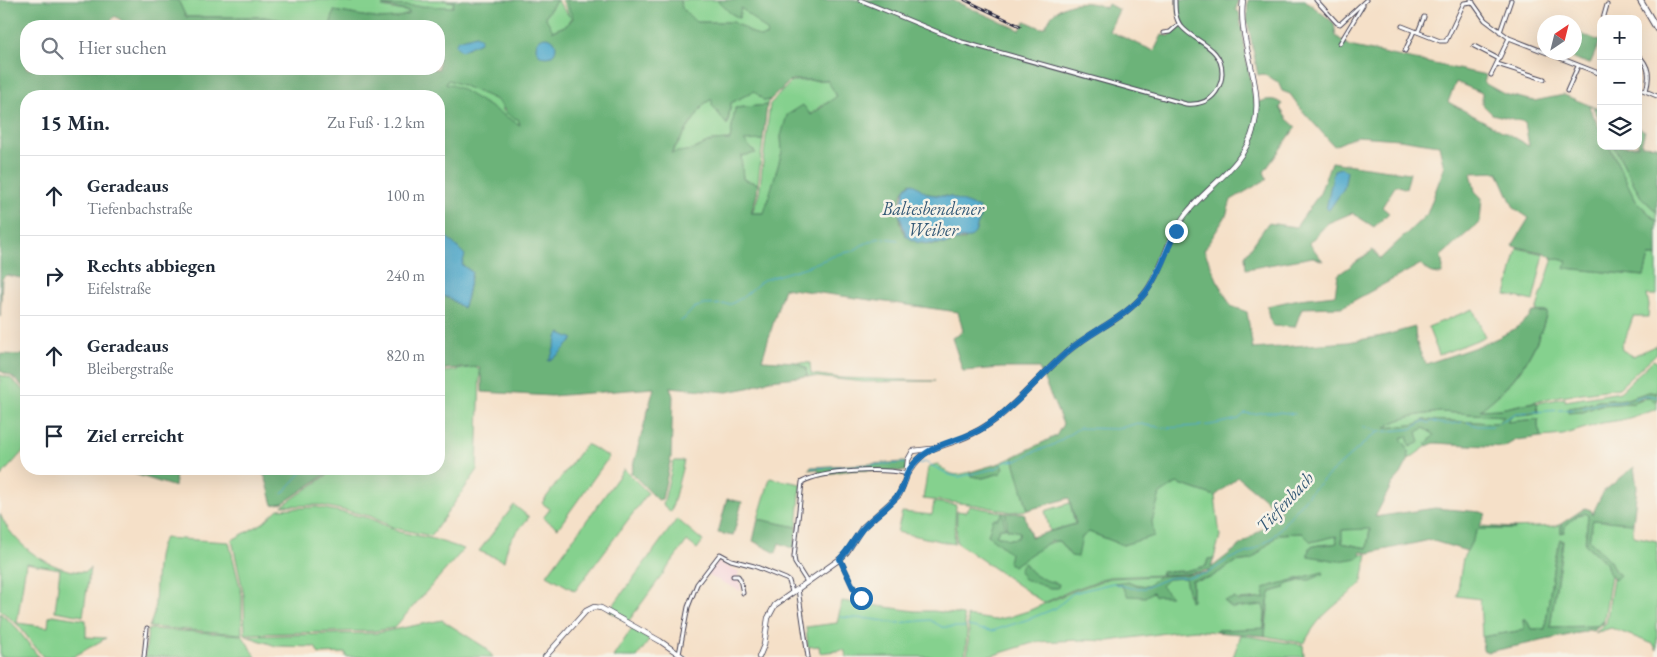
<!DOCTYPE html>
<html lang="de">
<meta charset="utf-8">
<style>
:root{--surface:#fff;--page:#f6f6f7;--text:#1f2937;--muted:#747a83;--line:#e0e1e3}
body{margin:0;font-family:"EB Garamond",serif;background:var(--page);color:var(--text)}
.controls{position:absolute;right:15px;top:15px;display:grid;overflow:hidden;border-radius:10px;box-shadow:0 5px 20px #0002}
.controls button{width:45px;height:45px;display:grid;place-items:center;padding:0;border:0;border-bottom:1px solid var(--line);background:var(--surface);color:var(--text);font:25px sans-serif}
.compass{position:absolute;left:1537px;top:15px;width:45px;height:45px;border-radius:50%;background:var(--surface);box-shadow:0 5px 20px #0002;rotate:35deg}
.stop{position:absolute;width:15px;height:15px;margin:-11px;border:4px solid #1f6fb2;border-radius:50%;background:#fff}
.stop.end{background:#1f6fb2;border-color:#fff;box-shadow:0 1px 5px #0008}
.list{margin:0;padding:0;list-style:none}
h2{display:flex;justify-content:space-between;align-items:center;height:65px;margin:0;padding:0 20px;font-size:21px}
h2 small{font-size:16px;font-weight:400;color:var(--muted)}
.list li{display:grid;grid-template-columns:32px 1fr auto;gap:15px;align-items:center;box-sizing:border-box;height:80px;padding:0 20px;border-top:1px solid var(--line)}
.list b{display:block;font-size:19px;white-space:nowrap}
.list p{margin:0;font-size:16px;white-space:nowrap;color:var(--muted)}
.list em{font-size:16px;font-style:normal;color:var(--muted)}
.icon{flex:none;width:28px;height:28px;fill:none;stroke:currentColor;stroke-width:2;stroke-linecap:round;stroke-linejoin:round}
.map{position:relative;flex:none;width:1657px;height:657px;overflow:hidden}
.search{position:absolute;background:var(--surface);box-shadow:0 5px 20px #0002;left:20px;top:20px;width:425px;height:55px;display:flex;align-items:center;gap:12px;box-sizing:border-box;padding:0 18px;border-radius:20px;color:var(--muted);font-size:19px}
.panel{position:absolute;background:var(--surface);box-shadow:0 5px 20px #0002;left:20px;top:90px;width:425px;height:385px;border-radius:20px}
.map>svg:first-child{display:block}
.built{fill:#f6cfd9}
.green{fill:#85d18e;stroke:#547a64}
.forest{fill:#6cb379;stroke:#476a5a;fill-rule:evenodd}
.water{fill:#4da8cb;stroke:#386583}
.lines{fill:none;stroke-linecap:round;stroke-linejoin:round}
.stream{stroke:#4da8cb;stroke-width:1}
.street-casing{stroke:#423e50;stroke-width:5}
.secondary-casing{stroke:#423e50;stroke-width:6}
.primary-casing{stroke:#423e50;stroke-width:7}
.street{stroke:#fff;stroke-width:3}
.secondary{stroke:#fff;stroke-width:4.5}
.primary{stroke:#fff;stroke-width:5}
.rail-casing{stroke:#22223b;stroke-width:3}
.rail{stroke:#f7f3e8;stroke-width:1;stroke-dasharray:4;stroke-linecap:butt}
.route{stroke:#1f6fb2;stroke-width:6}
.labels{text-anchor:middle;stroke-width:5;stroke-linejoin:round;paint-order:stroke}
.water-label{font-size:18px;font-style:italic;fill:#335875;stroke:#f7f3e8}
</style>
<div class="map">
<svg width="1657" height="657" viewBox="0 0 1657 657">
<rect width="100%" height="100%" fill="#f7f3e8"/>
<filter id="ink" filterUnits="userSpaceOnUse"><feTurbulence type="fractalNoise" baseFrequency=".02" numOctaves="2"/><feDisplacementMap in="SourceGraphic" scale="10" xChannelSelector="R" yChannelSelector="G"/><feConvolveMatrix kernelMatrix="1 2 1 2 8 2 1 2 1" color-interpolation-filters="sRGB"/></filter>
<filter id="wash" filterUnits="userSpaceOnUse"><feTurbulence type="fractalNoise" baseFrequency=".0096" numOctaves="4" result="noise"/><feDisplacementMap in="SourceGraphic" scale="20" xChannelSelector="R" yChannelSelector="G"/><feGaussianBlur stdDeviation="1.12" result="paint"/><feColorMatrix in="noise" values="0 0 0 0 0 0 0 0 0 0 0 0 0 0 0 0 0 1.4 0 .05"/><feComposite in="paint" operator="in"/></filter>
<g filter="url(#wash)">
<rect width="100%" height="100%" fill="#f5e0c8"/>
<path class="built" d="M717,562l22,10 -2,5 3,4 1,10 -34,-16z"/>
<path class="green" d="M178,0h152l23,3 -1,-3h91l11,2 -2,6 -70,-1 27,5v2l-13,4 -16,1 -46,-8 -4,15h-11l-55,-9h-78z
M557,0l13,17 -8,-17h3l8,16 -6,9 -15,6 -7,-14z
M680,0h37l12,12 10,6 2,-10 26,23 -1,5 -6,1 -27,-15h-37l-14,-14z
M449,80c9,3 47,18 52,24 1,2 2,5 2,7l15,8 2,6 -74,-40 1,-4z
M828,80l9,17 -14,8 -42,31 1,16 -17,61h-13l7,-19 11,-90 22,-23z
M754,91l10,10 6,-1 -3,5 -32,3 -5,32 -18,1 -20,9 -21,4 33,-50 8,-5 16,25 3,-21z
M743,140h20l-5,44 -15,-5 -2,-23 15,-3z
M1609,146h5l27,51 16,15v9l-21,-20z
M1517,248l27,6 -11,47 -27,-6z
M1649,256h8v39h-10l2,10 -1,12h-15l-7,20 -5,8 1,5 11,6 24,-11v-2v10l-38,35 -59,8 -60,13 -21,1c35,-23 58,-58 68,-98l-11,-1 17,-53 15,3 -2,7 78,8z
M1473,309l12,28 -46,18 -11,-28z
M1653,360l4,2v31l-8,-1 -22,7 -29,2 -16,5 -13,2 14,4 17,-7 31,-2 18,-6 3,4h5v8l-11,4 -24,7 -20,3 -39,12 -22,2 -3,-10v-8l-32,3 5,-6 27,-3 -1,-10 28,-5v3l55,-9z
M795,362l15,1 1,11 30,4 94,3 -71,1 -57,-6 -1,-8z
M475,367l5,4 -3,100 -46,65 -37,-8 -24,-12 -51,-11 -37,1 54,-37h103v-93l5,-4z
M0,375l10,3 16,14v56l-26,29z
M1440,412l64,4 -6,7 -74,-3 -6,4 -34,4c15,-12 37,-13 56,-16z
M1424,428l11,7 -9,9 1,2 -18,13 -2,-12 -7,-9 7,-2 3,10 7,-14z
M585,445h3l21,12 -51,71 -15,-10 7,-9 -8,-6z
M1013,457l15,53 -17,2 -34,-7 -54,-6 5,-31 2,-2 7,-2c14,11 16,13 33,8l1,4 12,2 18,-5 3,-5 -4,-5z
M675,461h9l-13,51 -8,-7 10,-42z
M624,469l24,24 -73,98 -28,-16z
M770,478l31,6 -4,43 -39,-8z
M1177,483l38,13 5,40 -6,22 -6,1 -2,7 -21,5 -23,1v3l-53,2 -39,14 -26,12 -88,-61 1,-31 8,1 5,-6 36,7 1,16 14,3 -3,6 -9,1 -13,-4 4,-7h5l-3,-15 -14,22 33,26c12,-9 23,-19 38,-20l12,15 11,-19 7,-5 34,13 29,-24 8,-28z
M934,502l22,3 -2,39 -57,-12 5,-20 30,3z
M1070,503l5,21 -25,7 -5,-20z
M514,505l15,12c-5,7 -11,13 -16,20 -6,7 -7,16 -9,24l-25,-10z
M317,507l52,11 30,14 31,6 34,11 -70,79 -19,3 -130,3 -1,-38 -12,-56 31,-17 15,-14z
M1586,513l2,3 -3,28 21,19 5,12 -7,46 -7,5 -47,1 13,-86 -3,-2 -6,24 -9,66h-14l-5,-10h-3l1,11 -42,7 -2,-38 -23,-3 6,-38 15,-29h37v-1l41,-2 5,-2v9l3,-1v-6l14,-11z
M0,514c13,31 51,58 85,58l5,-4 -7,48 -28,-5 5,-42 -34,-6 -9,60 31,4 1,-10 4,-2 33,5v17l20,1 -33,19h-30l-25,-32 -18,-15z
M677,519l26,22 -6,8 -10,-8 -59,81 -19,-11z
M1592,520l41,3v13l24,5v109l-4,-6 -42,-16 -16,5 11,-9 7,-46 2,2c0,-18 -14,-28 -26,-40z
M1370,528l-3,20 -25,-5 -1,-13z
M1302,533l9,9 25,-6 2,7c-11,2 -18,0 -29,5l-1,8 50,2 2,-3 7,-1 -5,28 -2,3c-23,20 -40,28 -55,57l-3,1 -37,-7 3,-27v-11l3,-6 14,-4 1,-3c14,-5 24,-5 37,-13l-59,16 2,10 -42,3 39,4c3,8 1,15 1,24l-47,1 -2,2 -19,-2 -23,2 -64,9 -27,-1 -46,2 -45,14 -24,1 2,-24 -2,-17 27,4 15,-3 19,-6 43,-19 38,-14 49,-2 -10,10c-14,-1 -18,-6 -32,-2l6,2 3,5 28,1 17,3 -10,-8 8,-8 17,-1 3,10 -1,6 5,6v-20l18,-2 24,-16 17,-2 28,-26z
M165,538l64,4 13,53v39l-93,-7c2,-5 4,-10 5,-15 3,-17 0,-64 11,-74z
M842,601l73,10h19l29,4 4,17 -2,25h-118l-3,-7 -24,3 -1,-7 -11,1 -2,-20 31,-4z
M0,613l14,12 25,32h-39z
M442,620l44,28 7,9h-147v-4l-27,1 -4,-7 -39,-1 -30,-10 131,-3z
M632,628l18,11 -13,18h-24z
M151,629l91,6 14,22h-111l3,-27z
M1241,635l62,10 1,12h-71z"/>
<path class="forest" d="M0,0h178l8,17h78l55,9h-193l-1,-3 -10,-7 -9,10h-80v43h413v-43h-109l4,-15 46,8 16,-1 13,-4v-2l-27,-7 71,2 1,-5 -11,-2h114l-12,16 8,15 14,-6 6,-7 -8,-18h115l2,8 14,14h37l27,15 6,-1 1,-5 -26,-23 -2,10 -10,-6 -12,-12h235l68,30 5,-9 16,7 4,-1c3,-4 5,-10 8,-13 15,-14 36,-14 53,-6l2,-4 11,6 -10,21 45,20 8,-16 7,1 15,-12 -6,-11 -1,-13h61l-2,10 3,2 15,91c11,-2 18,-7 28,1l-2,4 7,11 9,8 -32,45 3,7 -36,21 -5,16 -22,34 15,34 12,22 16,6 6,37 95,-7 34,-6 33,-9c0,15 4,24 11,37 32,-12 88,-25 107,-52h14c-11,41 -32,72 -67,98l20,-1 35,-7 2,1 1,10 -27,3 -4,6 31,-3v8l3,10 -25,3 -12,7 -70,-4 -7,3 -1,-2 8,-9 -10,-7 -7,4 3,10 -10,5 -3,-11 -6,2 6,9 2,12 -8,15 -9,10 -17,33 60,-9 46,4 5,2 -6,12 35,2v1h-37l-11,22 -37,-11 -61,13 -8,-1 -2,6 -21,3 -30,-5 1,-8c11,-5 17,-2 28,-5l-1,-7 -25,6 -9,-9 -23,1 -28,26 -16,2 -25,16 -18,2c0,7 -1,14 0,20l-2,1 -5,-23 -17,1 -7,7 10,10h-16l-2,-4 -8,5 -17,-1 -6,-10 -8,-3 14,-2 9,4 11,1 10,-10 27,-1 24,-3v-2l-24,4 -23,1v-3l23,-1 21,-5 2,-7 6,-1 -3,10 71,-55 -44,-36 -23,19 -38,-13 -17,11 -8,27 2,15 -31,9 -34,-13 -7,5 -4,20 -7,-1 -12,-15h-8l-38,25 -5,-4 2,-9 -22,-18 5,-16h5l5,-7 2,16h-5l-4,7 13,4 9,-1 2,-6 -13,-3 -1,-16h18l7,24 45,-13 -7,-26 -41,12 -15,-53 43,-21 7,-12 -24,-56h-38l-38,3 -11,-33 11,-7 -5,-19 -174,-24 -22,72 33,2 11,6 1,8 -37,4 -22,8 -21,4 -57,-5 3,9 -2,62 -9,41 -4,1 -27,-27 23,-85 -103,8 -69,-4v-11l-3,-14 -33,2 -7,6v-80l10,3 14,10 3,-8 6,-28 -10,-7 2,-10 -18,-19 -4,-13 -3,-1v-126h-413v183l-20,-4 -4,4 -2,38zM449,80l46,19c10,7 9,18 23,20l2,6 -59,-36 -11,-5 -4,1 1,-4zM791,80h36l10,16 -26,19 -8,-10 -16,10 -6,21 1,16 -18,61h-13l6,-19 1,-10 -15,-5 -2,-23 15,-3 -12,-12 19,-1 4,-35 -32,3 -5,32 -18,1 -20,9 -21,3 33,-49 8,-5v6l15,20 4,-22 23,-12 10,10 6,-1zM910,183l18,11 23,3 6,3 8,40c-8,-1 -12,3 -20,4 -14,2 -26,-1 -39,-8 -9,-14 -10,-42 4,-53zM1440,412l64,4 -6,7 -74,-3 -7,4 -32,4c15,-12 36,-13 55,-16zM1370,529l-3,19 -25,-5v-13z
M1248,0h57l29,23 2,13 13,10 137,29 -2,8 20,11 30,7 30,-6 37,15v12l-8,-15h-4l12,24v15h8l27,55 21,20v35h-8l-5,20 -79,-8 2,-7 -14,-3 -8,-5 -33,-7 17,-28 -15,-10 -16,-36 -27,1 4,18 7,7 -2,24 -39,34 2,12 -1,6c-11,0 -15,-2 -21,-10l-79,43 -40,1 -7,19 -22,-1 -4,-8 -2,-12 32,-7 36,-4 3,-20 35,-25 7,9 47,-45 17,-46 -5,-23 -40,-6 -42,-3 -23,10 -33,-37 -11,-15 -8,-3 -4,-9 -15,-8 -5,1 -11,-56zM1456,82l26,11v11l10,10 33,8 4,24h-1l-7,-5 -73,-39z
M1575,32l25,9 -10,23 -33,-11 17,-1z
M1638,127l7,4 -4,14 16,1v66l-16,-15 -27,-51h24z
M1331,162l79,11 -4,16 -10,-4 -14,22 7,6 -15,14 -22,-14 -24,10 -19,20 14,18 -10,-4 -67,12 -1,-13 23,-33 28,4 24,-34z
M0,354l26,1v34l-15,-13 -11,-5z
M1649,392l8,1v8h-5l-3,-4h-6l-11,7 -1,-1 -31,2 -17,7 -15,1v-5l14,-2 16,-5 29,-2z
M906,462v9c-19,1 -40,-2 -60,0 -9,1 -18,3 -27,5l-1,-7 -9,1 2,-3z
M1000,463l4,4 -3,6 -18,5 -12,-2 -1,-4z
M1634,467l3,20 -4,36 -40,-3 -4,20 21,21 5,10 5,4 -5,5 -6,-7 -3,-10 -21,-19 3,-28 -2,-3 -8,2 -13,11 -1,6 -3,1v-9l24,-16 6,2 1,5 11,-23z
M118,469h58l-1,18 -50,-16z
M260,469h74l-51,34 -10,2 -7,-26z
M727,499l15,3 -9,34 -15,-3z
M758,519l39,8 -3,22 -15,-6 -3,10 -23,-12z
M1560,539l3,2 -13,86 47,-1 7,-5v2l-11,8 -5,-1 -4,2 -96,20 -5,-2 -1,-13 42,-7 -1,-11h3l5,10h14l9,-66z
M1025,563c6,14 20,17 34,21l-1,4h-9l-25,-9 -5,-8 3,-6z
M1323,572l1,2 -14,6h-10l-14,5 -1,3 -14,4c-4,7 -6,34 -6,44l-50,-4 2,-2 47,-2c0,-8 2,-15 -1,-23l-31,3 -8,-7 11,-3 3,3 27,-3 -1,-10z"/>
<path class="water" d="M476,35l5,3 -1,4 -19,9 -6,-6 3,-5z
M536 47a10 10 0 1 1 20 0a10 10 0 1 1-20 0Z
M1341,168l6,3 -3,17 -15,22 -3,-1 8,-39z
M912,183l16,11 23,3 28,11 1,9 -5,16 -5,5 -12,1 -11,5h-19l-12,-2 -10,-6 -7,-23 6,-24 2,-3z
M439,222l3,1 4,13 19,19 -3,10 10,7 -6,28 -3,8 -14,-10 -10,-3z
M560,333l14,6 -16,16 -10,6 4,-6 6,-20z"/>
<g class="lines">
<path class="stream" d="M679,322l5,-3 10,-11 8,-3 29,-1 12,-7 20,-17 43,-13 33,-13 14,-3 9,-6 14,-6 8,-1 14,2
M1467,422l10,4h16l23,-13 63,-4 21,-6 23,-1 23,-7 11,2
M1362,427h4
M1370,428l8,4
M918,464l7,-2 25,13 9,2 38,-9 10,-7 12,-1 12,-7 22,-8 26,-17 38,1 21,-6 7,2 21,3 44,-3 29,-6 6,-6 9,1 9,-2h16l16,2
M811,468l94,-5
M282,494l23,-25
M840,617l31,2 26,4 33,-3 12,7h23
M968,626l9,2
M979,629l13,2 37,-12 27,-11 17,-15 40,-10 18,5h14l23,-10 22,-1 18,-4 21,-14 23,-8 20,-13 40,-48 60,-54 7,-4 32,-3 13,-8 5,2 3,-2c8,4 20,4 30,1"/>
</g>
</g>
<g filter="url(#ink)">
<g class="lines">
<g class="street-casing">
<path id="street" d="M860,0l102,42 224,62c11,1 23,-2 30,-12 4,-6 6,-13 6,-19 0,-27 -27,-30 -41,-47 -6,-7 -6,-17 -6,-26
M1316,0l21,23 3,1 26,-24
M1471,0l14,20 24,18 92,36
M1603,19l4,-14
M1601,25v4
M1402,26l38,15h6l18,-38 9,-1
M1418,32l6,-15
M1500,32l11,-32
M1163,33l7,-1 9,-8
M1340,43l23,-38
M1474,46l25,13
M1405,51l9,-20
M1638,55c12,11 12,22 8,36
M1497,64l47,15
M1491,75l18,-37
M1638,88l19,8
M1567,91l11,-25
M840,559l13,28 8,11
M733,576h5l2,3 3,14
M807,582l-12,-19 -1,-6 8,-75c22,-12 82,-14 105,-8
M798,589l10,68
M679,654l9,-47 9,-23 23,-30 11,6 23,6 32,13 3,2 3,11
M144,657l3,-29"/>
</g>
<g class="secondary-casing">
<path id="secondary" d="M907,474c7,-9 13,-19 24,-24 7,-4 17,-6 25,-9 15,-6 30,-14 43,-24 24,-20 45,-45 68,-65 25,-22 58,-33 78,-59 18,-23 22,-55 40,-78 23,-30 59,-48 69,-88 11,-43 -17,-84 -11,-127
M545,657l41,-46 8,-4 7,1 59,33 23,16
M759,657l5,-12 4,-27 7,-13 65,-46 7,-7 15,-24 37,-33 7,-17 2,-18 5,-9 17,-2"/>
</g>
<g class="primary-casing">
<path id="primary" d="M1640,0l17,29"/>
</g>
<use href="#street" class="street"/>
<use href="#secondary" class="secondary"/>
<use href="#primary" class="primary"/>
<g class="rail-casing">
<path id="rail" d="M965,0l55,26"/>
</g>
<use href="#rail" class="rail"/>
</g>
</g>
<g class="lines" filter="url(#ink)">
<path class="route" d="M861,598l-8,-11 -13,-28c10,-10 15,-23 25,-33 10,-11 24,-19 33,-31 5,-6 6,-14 9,-21 3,-6 9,-13 14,-17 17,-15 43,-17 62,-29 32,-20 56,-52 84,-76 25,-22 58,-33 79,-60 13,-17 20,-41 30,-61"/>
</g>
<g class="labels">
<g class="water-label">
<text x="933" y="215">Baltesbendener<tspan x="933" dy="21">Weiher</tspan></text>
<text transform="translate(1285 502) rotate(-47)" y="6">Tiefenbach</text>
</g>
</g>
</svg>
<div class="controls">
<button>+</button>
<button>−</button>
<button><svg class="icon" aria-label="layers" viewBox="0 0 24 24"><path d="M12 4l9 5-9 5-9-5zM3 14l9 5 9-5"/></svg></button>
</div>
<svg class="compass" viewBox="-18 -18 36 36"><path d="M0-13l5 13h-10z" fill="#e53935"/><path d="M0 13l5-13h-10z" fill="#747a83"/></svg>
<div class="stop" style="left:861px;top:598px"></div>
<div class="stop end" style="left:1176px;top:231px"></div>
<div class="search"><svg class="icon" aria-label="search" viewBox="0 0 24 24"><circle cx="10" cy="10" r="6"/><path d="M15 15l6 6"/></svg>Hier suchen</div>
<section class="panel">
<h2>15 Min.<small>Zu Fuß · 1.2 km</small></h2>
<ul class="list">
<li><svg class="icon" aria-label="ahead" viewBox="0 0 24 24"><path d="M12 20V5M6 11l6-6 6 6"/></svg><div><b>Geradeaus</b><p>Tiefenbachstraße</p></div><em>100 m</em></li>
<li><svg class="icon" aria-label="right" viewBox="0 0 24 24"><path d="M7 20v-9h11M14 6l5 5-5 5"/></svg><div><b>Rechts abbiegen</b><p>Eifelstraße</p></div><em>240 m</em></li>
<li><svg class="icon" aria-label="ahead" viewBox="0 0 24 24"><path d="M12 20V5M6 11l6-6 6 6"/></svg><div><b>Geradeaus</b><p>Bleibergstraße</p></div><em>820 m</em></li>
<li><svg class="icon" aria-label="arrive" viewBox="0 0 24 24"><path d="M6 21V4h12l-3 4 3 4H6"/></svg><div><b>Ziel erreicht</b></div></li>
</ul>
</section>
</div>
